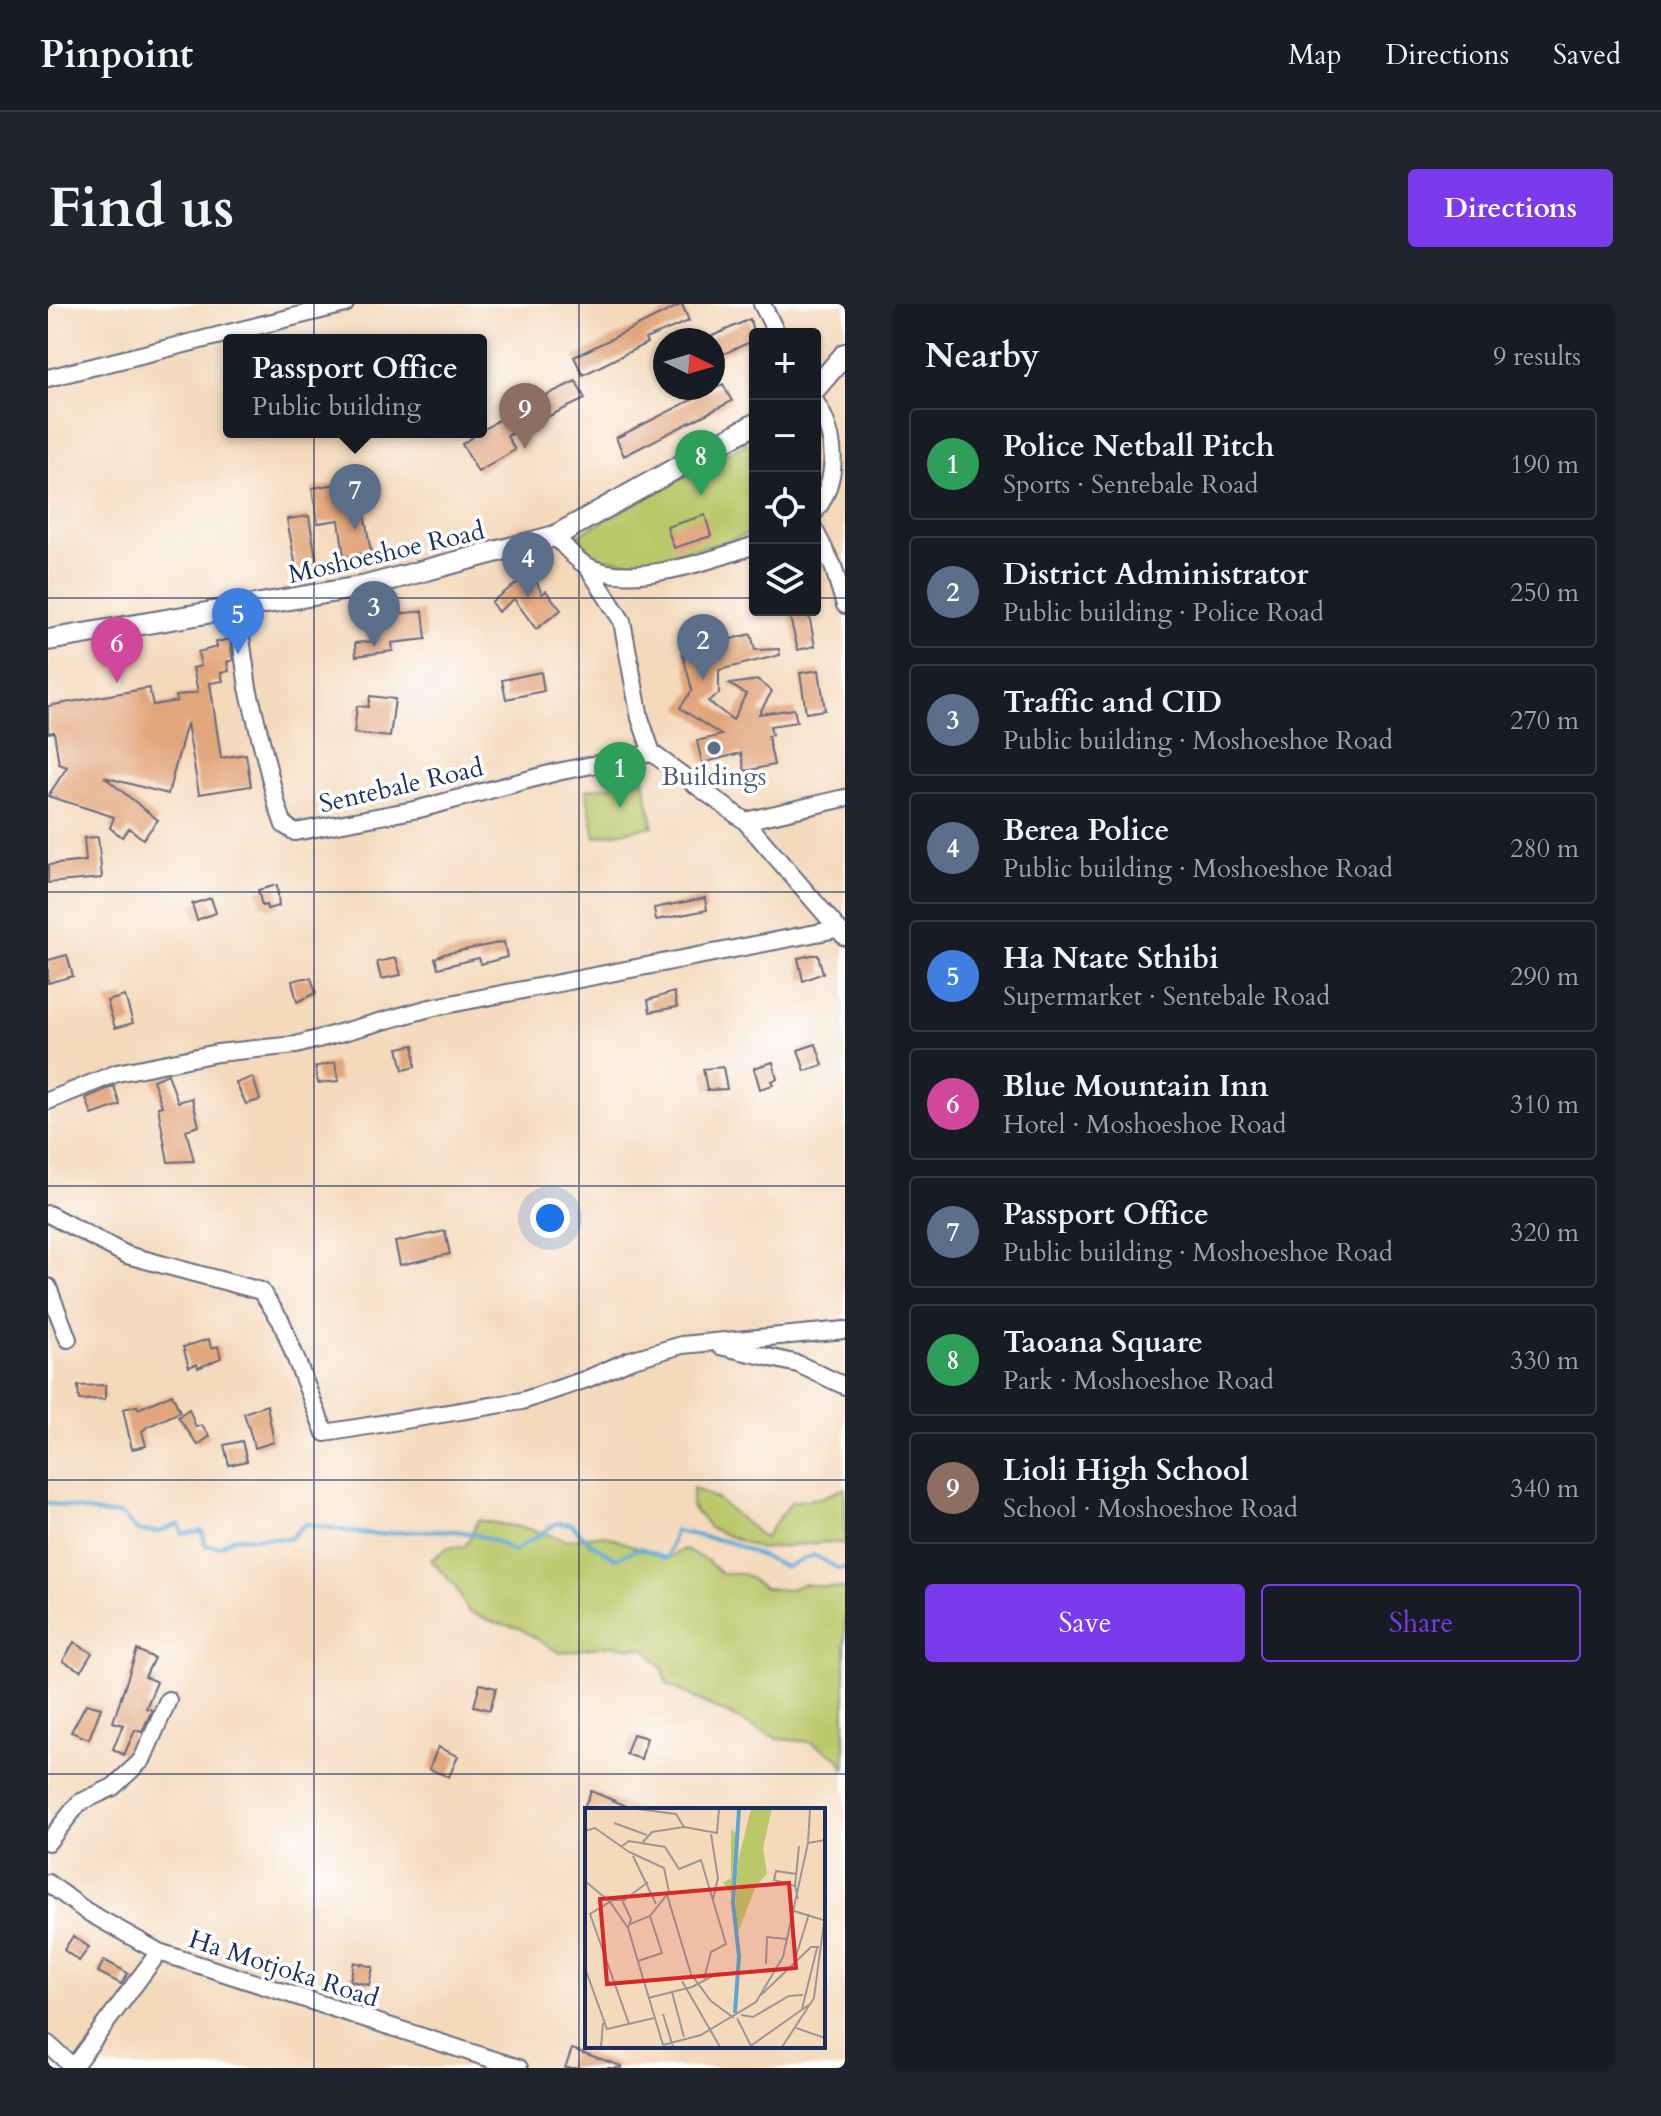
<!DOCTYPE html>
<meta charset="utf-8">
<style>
:root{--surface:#171b24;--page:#20242c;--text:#f1f3f6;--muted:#9ea1a6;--line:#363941;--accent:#7c3aed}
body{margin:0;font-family:Cardo,serif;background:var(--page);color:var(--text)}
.controls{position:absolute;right:24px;top:24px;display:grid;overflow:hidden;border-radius:8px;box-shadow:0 2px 6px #0004}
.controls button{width:72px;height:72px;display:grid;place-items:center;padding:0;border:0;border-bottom:2px solid var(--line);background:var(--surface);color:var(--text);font:40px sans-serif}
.compass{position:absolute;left:605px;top:24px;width:72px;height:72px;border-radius:50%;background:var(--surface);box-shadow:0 2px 6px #0004;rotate:95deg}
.you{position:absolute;left:502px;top:914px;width:28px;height:28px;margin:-20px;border:6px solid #fff;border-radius:50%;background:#1a73e8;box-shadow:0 0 0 12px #1a73e833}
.badge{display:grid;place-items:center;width:52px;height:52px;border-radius:50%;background:var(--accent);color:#fff;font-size:26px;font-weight:700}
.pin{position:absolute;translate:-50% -66px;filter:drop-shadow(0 2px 4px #0008)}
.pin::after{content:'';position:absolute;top:42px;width:28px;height:24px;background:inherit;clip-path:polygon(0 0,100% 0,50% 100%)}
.popup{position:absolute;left:175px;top:30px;width:264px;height:104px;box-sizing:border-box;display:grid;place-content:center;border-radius:8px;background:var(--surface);filter:drop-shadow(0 2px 6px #0005);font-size:26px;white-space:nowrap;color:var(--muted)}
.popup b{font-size:30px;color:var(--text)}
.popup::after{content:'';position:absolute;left:50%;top:100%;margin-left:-16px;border:16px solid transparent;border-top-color:var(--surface)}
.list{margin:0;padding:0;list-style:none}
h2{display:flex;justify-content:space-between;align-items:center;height:104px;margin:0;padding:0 32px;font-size:34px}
h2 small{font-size:26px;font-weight:400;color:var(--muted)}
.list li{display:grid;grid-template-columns:52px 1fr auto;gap:24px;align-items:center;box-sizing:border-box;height:112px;margin:0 16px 16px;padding:0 16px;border:2px solid var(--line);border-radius:8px}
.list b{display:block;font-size:30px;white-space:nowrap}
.list p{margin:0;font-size:26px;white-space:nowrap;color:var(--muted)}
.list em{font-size:26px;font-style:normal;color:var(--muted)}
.actions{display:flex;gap:16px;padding:24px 32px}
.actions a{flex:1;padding:18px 0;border:2px solid var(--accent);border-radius:8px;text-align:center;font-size:28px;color:var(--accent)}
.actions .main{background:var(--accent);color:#fff}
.icon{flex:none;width:44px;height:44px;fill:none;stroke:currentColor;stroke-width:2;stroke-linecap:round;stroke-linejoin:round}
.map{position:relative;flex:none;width:797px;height:1764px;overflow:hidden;border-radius:8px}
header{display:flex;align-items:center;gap:48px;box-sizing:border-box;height:112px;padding:0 40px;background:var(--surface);border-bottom:2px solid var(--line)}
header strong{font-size:38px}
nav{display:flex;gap:44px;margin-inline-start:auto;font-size:28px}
.intro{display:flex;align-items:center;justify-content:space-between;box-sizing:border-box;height:192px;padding:0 48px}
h1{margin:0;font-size:56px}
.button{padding:20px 36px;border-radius:8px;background:var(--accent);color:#fff;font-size:28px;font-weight:700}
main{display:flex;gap:48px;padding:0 48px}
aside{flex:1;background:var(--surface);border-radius:8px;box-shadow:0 2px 6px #0004}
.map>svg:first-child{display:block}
.green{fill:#bbc86a;stroke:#6b7c64;stroke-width:2}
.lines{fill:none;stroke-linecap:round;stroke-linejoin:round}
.stream{stroke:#58a7d2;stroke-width:4}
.building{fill:#e2a67c}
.minor-casing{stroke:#676a7f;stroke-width:20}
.tertiary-casing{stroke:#676a7f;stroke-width:24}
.minor{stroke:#fff;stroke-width:16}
.tertiary{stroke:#fff;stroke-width:20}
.grid{fill:none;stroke:#1b2f5e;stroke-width:2;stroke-opacity:0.55}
.service-dot{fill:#5c6f8a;stroke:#fff;stroke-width:3}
.labels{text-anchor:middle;stroke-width:7;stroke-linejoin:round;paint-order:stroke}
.street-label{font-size:26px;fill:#1b2f5e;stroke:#fff}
.service-label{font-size:26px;fill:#4e5e75;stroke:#fff}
.inset-river{fill:none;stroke:#58a7d2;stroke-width:4}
.inset-road{fill:none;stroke:#9d9596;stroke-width:2}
.view{fill:#d62828;fill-opacity:0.15;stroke:#d62828;stroke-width:4}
.inset-edge{fill:none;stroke:#1b2f5e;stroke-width:4}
</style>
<header>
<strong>Pinpoint</strong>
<nav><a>Map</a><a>Directions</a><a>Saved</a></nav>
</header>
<div class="intro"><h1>Find us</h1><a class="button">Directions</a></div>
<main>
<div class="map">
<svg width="797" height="1764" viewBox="0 0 797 1764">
<rect width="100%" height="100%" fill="#fff"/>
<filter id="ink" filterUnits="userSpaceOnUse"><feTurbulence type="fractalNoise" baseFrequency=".0125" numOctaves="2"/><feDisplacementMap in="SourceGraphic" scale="16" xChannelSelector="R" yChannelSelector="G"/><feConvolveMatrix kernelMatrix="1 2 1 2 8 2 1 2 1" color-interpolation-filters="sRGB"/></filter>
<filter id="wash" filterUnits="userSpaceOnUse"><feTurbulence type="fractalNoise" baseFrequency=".006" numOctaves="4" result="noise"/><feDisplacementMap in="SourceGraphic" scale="32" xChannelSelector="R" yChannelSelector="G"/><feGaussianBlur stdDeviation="1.8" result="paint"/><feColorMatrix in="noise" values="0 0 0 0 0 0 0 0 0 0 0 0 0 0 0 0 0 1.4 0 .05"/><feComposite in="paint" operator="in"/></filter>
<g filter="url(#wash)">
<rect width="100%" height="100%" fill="#f4d9bb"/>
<path class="green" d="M707,134v92l-26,11 -93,21 -41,-5 -18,-22z
M596,475l9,47 -58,11 -9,-47z
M645,1184l24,11 47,39 27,-36 29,-4 25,-10v56l-18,-2 -67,7 -51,-21 -18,-22z
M430,1216l52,9 36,11 38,-5 63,24 16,-10 25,12 13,13h22l22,14 21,2 18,-6 41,5v181l-7,-13 -27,-15 -33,-3 -111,-55 -3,-13 -18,-22 -35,-4 -51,8 -41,-25 -26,-6 -25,-11 -13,-25 -24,-26 17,-13h17z"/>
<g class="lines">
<path class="stream" d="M0,1199c26,4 47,12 73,11l16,17 22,1 20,-8 4,10 19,-3 4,15h14l15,-9 54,2 16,-15c24,3 51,11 75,10 47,-4 92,-11 133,18l44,-29 14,1 19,19 26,15 25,-10 26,11 8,-28 54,11 57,25 28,-12 25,14 6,-1"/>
</g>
<g id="blocks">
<path class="building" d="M634,0l7,17 -44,18 2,4 -64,32 -9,-18z
M702,15l5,21 -36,16 -9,-19z
M528,77l9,18 -78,37 8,14 -37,22 -16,-28 50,-33z
M675,80l9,17 -108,55 -8,-18z
M289,180l2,11 21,-4 11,61 -27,5 -5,-37 -21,3 -6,-35z
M657,211l6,21 -37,12 -7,-21z
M261,212l9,54 -21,3 -10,-54z
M484,268l10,22 4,-3 15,19 -25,19 -22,-30 -16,13 -7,-10z
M337,299l3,12 35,-4 3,28 -34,4 1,8 -37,5 -1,-13 21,-2 -7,-35z
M740,306h20l7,36 -17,4z
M703,330l4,16 24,-1 1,6 -61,15v24l-11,7 25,19 13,-26 -17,-10 29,-4 14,11 -13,23 35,-5 3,13 -27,4 2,9 -4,1 6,29 -29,6 -4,-18 -39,10 -5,-22 24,-6 -41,-27 12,-18 -10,-39z
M182,335l3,21 -6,2 2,9 -8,2 2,8 -13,2 11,75 25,-4 5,32 -52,8 -12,-71 -19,71 -64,-17 54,43 -15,19 -14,-11 -7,9 -12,-9 4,-11 -66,-21 19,-29 -8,-3 -5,-32 -6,1v-27l101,-18 4,17 24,-4 -1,-5 22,-4 -5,-24 8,-2 -3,-14 19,-5 -1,-5z
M771,366l6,40 -19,3 -6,-40z
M493,368l3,19 -38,8 -4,-19z
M322,392l25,3 -5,38 -36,-4 3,-27 11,1z
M50,533l4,41 -54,5v-18l38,-4 -2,-23z
M229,581l2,21 -12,3 -1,-4 -4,1 -4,-16z
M163,594l5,15 -19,7 -5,-16z
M657,594l2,12 -51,10 -2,-12z
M456,638l3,15 -26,7 -2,-6 -41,10 -3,-10 9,-4z
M19,651l6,21 -25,7v-23z
M764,651h6l5,18 -20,8 -5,-23z
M348,654l5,17 -20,4 -4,-17z
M256,674h7l5,15 -19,9 -5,-21z
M626,688l3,15 -27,5 -2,-12z
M77,692l8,27 -18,5 -8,-27z
M768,740l7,21 -18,6 -7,-21z
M366,741l1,22 -12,3 -5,-22z
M287,758l4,19 -21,2 -3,-16z
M725,758l4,17 -6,2 2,4 -13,4 -6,-21z
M675,763l4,22 -20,1 -4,-21z
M120,770l10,28 14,-4 7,28 -13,4 8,31 -26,1 -10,-55 4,-1 -9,-26z
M205,773l7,23 -14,4 -10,-21z
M66,782l6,19 -28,10 -6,-17z
M397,927l5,23 -50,11 -5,-23z
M161,1035l2,9 7,-2 3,12 -23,10 -1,-4 -8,3 -6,-20z
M57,1081v14l-26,1 -1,-14z
M124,1090l8,18 -31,14 -7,5 4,15 -14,3 -9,-40 14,-3 1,3z
M219,1101l7,37 -19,6 -11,-35z
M141,1105l7,18 6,-2 8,11 -12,9 -20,-28z
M194,1137l5,20 -18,4 -5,-20z
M26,1338l18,11 -11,18 -18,-10z
M89,1346l17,8 -9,19 12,5 -11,26 6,2 -10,22 -7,-2 -11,25 -11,-6 10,-24 -10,-3z
M432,1380l16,4 -6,22 -16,-4z
M38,1400l15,4 -12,31 -18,-7z
M585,1430l14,4 -6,21 -15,-5z
M390,1443l20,9 -9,21 -20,-8z
M543,1487l45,19h-53z
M25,1632l16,11 -10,14 -15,-11z
M56,1656l24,13 -7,11 -23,-12z
M306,1658l19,5 -4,18 -19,-4z
M524,1745l49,17v2h-56z"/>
</g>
</g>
<g filter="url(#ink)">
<use href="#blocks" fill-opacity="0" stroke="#676a7f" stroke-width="2"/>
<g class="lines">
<g class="minor-casing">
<path id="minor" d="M714,0l15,30
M0,74l297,-74
M767,97c22,35 25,76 0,111
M767,227l18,35 12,39
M507,232c9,9 20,24 32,30 43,23 125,-6 168,-21
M539,262l35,55 18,97 12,35 93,68 100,116
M189,305l11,79 29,117 7,20 11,7 124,-23 138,-37 95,-19
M697,517l100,-23
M0,797l69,-28 100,-20 79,-8 134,-37 407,-79
M0,910l79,41 134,36 20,30 44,112 197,-32 65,-22 43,-19 52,-15 163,-15
M0,983l20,52
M672,1042l78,18 47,22
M0,1538l31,-39 34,-16 29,-27 26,-60
M0,1579l38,28 73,41 360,116
M0,1740l26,24
M25,1763l86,-115"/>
</g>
<g class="tertiary-casing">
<path id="tertiary" d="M767,85l30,-35
M0,336l318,-54 189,-50 200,-112"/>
</g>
<use href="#minor" class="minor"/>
<use href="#tertiary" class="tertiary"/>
</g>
</g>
<path class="grid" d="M266,0v1764M531,0v1764M0,294h707M767,294h30M0,588h797M0,882h797M0,1176h797M0,1470h797"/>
<circle class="service-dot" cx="666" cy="444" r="8"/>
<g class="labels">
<g class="street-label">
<text transform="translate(338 248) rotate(-13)" y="9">Moshoeshoe Road</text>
<text transform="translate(353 481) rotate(-13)" y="9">Sentebale Road</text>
<text transform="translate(236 1664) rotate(18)" y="9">Ha Motjoka Road</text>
</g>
<g class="service-label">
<text x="666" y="481">Buildings</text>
</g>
</g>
<g transform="translate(537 1504)">
<rect width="240" height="240" fill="#f4d9bb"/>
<path d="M166,1h21l-9,39 4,26 -11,12 -18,46 -4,-6 4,-65zM146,21l6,5 -1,42 -2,21 -6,7 5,-8 -10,-13 8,-5z" fill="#bbc86a"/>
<path class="inset-river" d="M150,205l4,-57 -6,-53 6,-94"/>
<path class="inset-road" d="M52,1l39,5 8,13M29,15l33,12M0,23l10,-3 34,24 35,16 5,24 -19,24 -20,8M126,26l7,44 -5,21M58,34l9,-10 32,-5 33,6 2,-24M223,35l2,-34M37,38l7,-5 36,6 14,22 22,-9 25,84 -15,8 -7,27M48,48l23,48M211,66l-20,-3 -2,9 21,6 3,13M0,73l25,21 18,26 35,117M210,78l4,-40M82,87l24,79 20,27 23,17M38,93l25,-19M209,103l29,9M43,120l3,-9 -9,-19h-9l-23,14 39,110M211,148l13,-42M53,153l24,-8 -12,-37M181,156l1,-27 20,2M0,160l22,61 47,-11M97,173l38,66M87,184l12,45M176,187l50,-48h8M63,190l44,-11 26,-14M217,201l15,-61M78,206l10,33M156,207l12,2 36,-21 14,-1M152,210l14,28M211,220l29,10M78,237l38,-10 55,-33 27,-45 25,-114 17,-3M16,239l2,-24M164,239l61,-43M197,239l32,-49 11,-84"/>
<path class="view" d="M204,75l7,85 -189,16 -7,-85z"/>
<rect width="240" height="240" class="inset-edge"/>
</g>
</svg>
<div class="controls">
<button>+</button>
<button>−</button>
<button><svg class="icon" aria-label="locate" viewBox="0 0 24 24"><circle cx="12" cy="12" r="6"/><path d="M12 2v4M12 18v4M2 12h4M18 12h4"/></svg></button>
<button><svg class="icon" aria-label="layers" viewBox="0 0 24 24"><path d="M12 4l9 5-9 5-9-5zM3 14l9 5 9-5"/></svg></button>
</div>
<svg class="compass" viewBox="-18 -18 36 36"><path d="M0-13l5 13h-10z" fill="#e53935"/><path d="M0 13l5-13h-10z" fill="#9ea1a6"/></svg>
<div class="you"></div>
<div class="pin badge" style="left:572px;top:504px;background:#2e9e5b">1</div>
<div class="pin badge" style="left:655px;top:376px;background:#5c6f8a">2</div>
<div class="pin badge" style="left:326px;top:343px;background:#5c6f8a">3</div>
<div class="pin badge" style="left:480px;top:294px;background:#5c6f8a">4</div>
<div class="pin badge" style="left:190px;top:350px;background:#3f7fe0">5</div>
<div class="pin badge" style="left:69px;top:379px;background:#d1479c">6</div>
<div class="pin badge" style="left:307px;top:226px;background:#5c6f8a">7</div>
<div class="popup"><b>Passport Office</b>Public building</div>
<div class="pin badge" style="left:653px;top:192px;background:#2e9e5b">8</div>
<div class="pin badge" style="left:477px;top:145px;background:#8d6e63">9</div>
</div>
<aside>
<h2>Nearby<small>9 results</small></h2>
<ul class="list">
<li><span class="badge" style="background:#2e9e5b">1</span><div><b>Police Netball Pitch</b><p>Sports · Sentebale Road</p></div><em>190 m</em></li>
<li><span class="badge" style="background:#5c6f8a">2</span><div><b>District Administrator</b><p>Public building · Police Road</p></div><em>250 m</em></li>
<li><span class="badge" style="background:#5c6f8a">3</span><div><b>Traffic and CID</b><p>Public building · Moshoeshoe Road</p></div><em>270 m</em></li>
<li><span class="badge" style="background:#5c6f8a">4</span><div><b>Berea Police</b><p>Public building · Moshoeshoe Road</p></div><em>280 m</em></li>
<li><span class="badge" style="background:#3f7fe0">5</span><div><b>Ha Ntate Sthibi</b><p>Supermarket · Sentebale Road</p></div><em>290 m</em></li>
<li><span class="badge" style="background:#d1479c">6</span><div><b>Blue Mountain Inn</b><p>Hotel · Moshoeshoe Road</p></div><em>310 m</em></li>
<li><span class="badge" style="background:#5c6f8a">7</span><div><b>Passport Office</b><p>Public building · Moshoeshoe Road</p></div><em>320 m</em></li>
<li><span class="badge" style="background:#2e9e5b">8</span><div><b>Taoana Square</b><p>Park · Moshoeshoe Road</p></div><em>330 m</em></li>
<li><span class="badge" style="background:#8d6e63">9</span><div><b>Lioli High School</b><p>School · Moshoeshoe Road</p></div><em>340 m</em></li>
</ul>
<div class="actions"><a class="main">Save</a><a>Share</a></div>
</aside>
</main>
